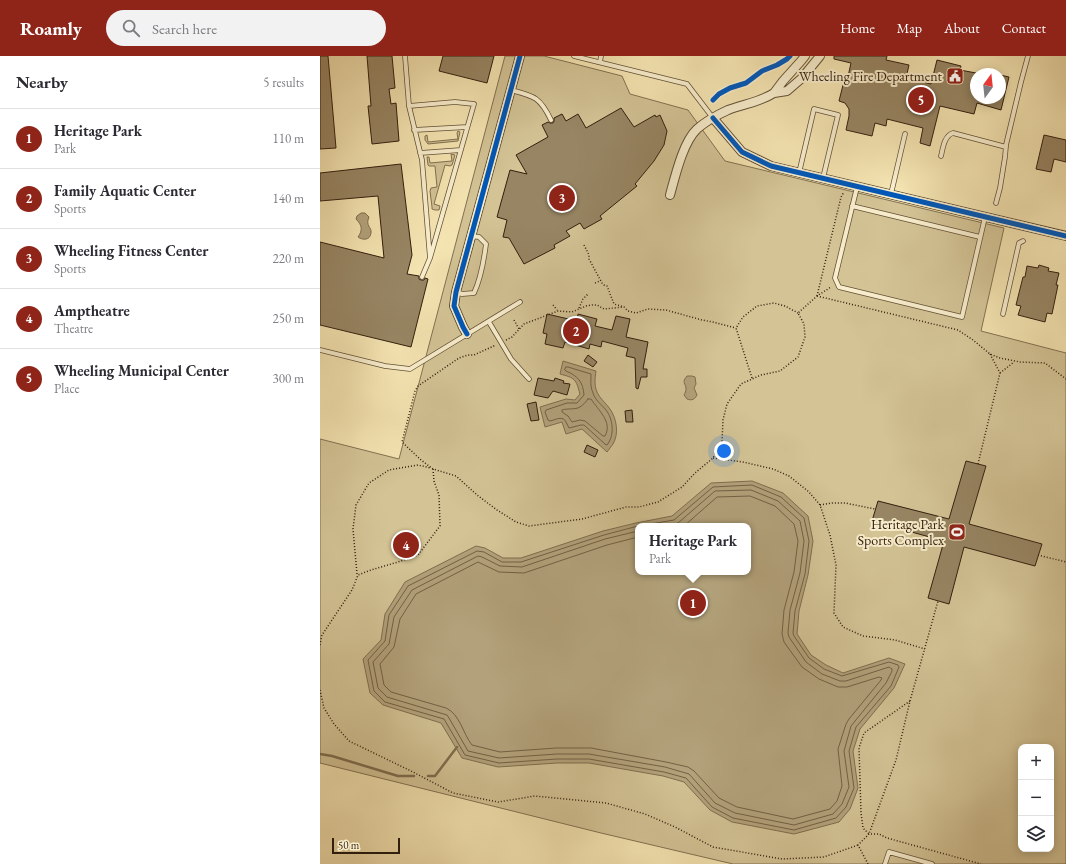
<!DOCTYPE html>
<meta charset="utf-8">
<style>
:root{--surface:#fff;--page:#f2f2f3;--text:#2b2b33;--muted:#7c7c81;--line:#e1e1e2;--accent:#8f2418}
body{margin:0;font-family:"EB Garamond",serif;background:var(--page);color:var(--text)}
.controls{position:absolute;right:12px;bottom:12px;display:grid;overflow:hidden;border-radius:8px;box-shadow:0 2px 10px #0003}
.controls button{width:36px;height:36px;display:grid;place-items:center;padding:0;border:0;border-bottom:1px solid var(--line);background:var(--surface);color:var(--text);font:20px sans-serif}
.compass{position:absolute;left:650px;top:12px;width:36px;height:36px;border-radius:50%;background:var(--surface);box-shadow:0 2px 10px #0003;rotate:15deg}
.scale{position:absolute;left:12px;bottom:10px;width:68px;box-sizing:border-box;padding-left:4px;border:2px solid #321f0e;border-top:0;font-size:11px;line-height:14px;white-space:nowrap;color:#321f0e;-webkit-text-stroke:3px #f8edcc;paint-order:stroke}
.you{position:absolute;left:404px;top:395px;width:14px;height:14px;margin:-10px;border:3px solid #fff;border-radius:50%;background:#1a73e8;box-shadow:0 0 0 6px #1a73e833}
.badge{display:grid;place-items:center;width:26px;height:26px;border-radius:50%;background:var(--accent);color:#fff;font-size:13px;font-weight:700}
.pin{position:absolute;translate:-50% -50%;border:2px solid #fff;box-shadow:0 1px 4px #0006}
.popup{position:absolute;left:315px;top:467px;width:116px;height:52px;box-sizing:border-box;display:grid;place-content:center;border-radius:8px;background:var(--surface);filter:drop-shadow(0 1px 3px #0005);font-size:13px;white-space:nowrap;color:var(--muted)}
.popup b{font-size:15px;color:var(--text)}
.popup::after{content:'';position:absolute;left:50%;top:100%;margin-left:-8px;border:8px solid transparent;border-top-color:var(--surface)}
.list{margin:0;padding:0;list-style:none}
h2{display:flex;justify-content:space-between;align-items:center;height:52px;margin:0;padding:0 16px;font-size:17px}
h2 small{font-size:13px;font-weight:400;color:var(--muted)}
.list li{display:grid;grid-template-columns:26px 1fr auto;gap:12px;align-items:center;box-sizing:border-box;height:60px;padding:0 16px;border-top:1px solid var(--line)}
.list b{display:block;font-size:15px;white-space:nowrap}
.list p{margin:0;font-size:13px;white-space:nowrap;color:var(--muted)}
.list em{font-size:13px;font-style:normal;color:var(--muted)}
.icon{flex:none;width:22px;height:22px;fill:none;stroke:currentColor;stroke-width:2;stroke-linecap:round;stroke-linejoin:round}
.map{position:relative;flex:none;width:746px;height:808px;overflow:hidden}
header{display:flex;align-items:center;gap:24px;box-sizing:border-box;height:56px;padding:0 20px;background:var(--accent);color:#fff}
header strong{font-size:19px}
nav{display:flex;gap:22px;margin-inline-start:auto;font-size:14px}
.search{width:280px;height:36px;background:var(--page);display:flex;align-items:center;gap:10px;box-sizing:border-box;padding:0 14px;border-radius:22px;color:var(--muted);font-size:15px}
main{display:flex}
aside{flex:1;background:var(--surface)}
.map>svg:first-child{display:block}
.green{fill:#d3c395;stroke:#827152;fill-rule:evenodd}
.water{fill:#b2a17a;stroke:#7f6d4f;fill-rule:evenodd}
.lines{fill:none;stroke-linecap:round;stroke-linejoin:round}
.shore{stroke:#726044;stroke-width:1}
.stream{stroke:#7f6d4f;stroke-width:2.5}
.building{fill:#978563;stroke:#321f0e}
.service-casing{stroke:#625037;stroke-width:5.5}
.minor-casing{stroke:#625037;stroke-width:10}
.path{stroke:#321f0e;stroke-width:1.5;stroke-dasharray:1 2;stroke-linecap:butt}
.service{stroke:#f8edcc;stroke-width:4}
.minor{stroke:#f8edcc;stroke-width:8}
.cycleway-casing{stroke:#f8edcc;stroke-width:8}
.cycleway{stroke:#0057b8;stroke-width:5}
.labels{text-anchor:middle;stroke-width:4;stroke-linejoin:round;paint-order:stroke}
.poi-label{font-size:14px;fill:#321f0e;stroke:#f8edcc;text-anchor:end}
</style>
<header>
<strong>Roamly</strong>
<div class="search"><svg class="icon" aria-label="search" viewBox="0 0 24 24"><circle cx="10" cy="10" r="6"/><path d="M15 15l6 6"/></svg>Search here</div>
<nav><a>Home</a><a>Map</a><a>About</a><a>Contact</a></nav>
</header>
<main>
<aside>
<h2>Nearby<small>5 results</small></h2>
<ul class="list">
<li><span class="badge">1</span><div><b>Heritage Park</b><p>Park</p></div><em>110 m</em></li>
<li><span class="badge">2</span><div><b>Family Aquatic Center</b><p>Sports</p></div><em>140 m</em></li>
<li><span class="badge">3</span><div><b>Wheeling Fitness Center</b><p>Sports</p></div><em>220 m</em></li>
<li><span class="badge">4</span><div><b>Amptheatre</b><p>Theatre</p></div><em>250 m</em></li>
<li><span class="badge">5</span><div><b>Wheeling Municipal Center</b><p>Place</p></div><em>300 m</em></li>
</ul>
</aside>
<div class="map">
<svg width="746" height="808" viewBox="0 0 746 808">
<rect width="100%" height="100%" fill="#f4e4b1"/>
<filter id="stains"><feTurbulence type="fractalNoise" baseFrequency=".005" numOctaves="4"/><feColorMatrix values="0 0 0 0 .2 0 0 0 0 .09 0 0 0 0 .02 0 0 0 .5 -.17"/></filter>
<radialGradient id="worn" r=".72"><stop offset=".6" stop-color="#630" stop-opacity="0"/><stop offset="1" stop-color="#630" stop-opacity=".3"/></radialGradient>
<path class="green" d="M185,0h39l78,20 8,18 58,16 37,51 279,67 -23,103 85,22v511h-333l-132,-31 -281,-70v-324l79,20zM318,470h110v46h-110zM701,691h30v102h-30z
M138,75l2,1 -2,9 -30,3 -3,-4v-4l2,-1 1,7 30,-3 -1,-6z
M131,98l4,1 -3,10 -2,1 -5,-1 -11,39 6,2 -1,4h-4l-3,-1v-2l-2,-16 1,-3 6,-1 -2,-21h-6l-1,-1 -1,-8h2l1,6 22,-2z"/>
<path class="water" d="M41,157h4l4,4c-4,9 3,10 2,16 -1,8 -9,7 -13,4 5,-7 4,-12 -2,-18l1,-3z
M243,305l33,10c-1,7 -2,14 1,21 3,7 9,11 13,17 7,10 9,25 3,35 -2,3 -4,5 -6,8l-25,-23 -16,5 -4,-12 -17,5 -5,-20 26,-8 9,1 5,-6c-4,-15 -5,-16 -20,-20z
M367,320h5l3,1 1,7 -2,4 3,7c-2,4 -5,6 -10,4l-3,-4c1,-2 2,-4 2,-6 0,-6 -5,-6 1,-13z
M432,425l31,12 25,23 5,25 -5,34 -9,36 -2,23 14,21 15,10 17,8 46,-15 16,6 -11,24 -34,41 -7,22 5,37 -8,21 -11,13 -45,12 -62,-12 -22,-12 -26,-28 -21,-6 -74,-13h-32l-59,4 -36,-9 -21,-35 -58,-18 -13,-12 -7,-34 18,-19 4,-26 20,-32 71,-36 9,2 18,10h18l82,-27 33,-8 36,-7 39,-33zM318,470h110v46h-110z"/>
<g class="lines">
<path class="shore" d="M246,311h2l23,7c0,7 -1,12 2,19 2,7 8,11 13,17 7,9 9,25 1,35l-2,-1 -21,-19h-3l-12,3c-1,-2 -2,-4 -3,-6 -3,-7 -11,-2 -16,-1l-2,-1 -3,-8 1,-2 21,-7h10l7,-8c-1,-13 -6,-19 -18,-24l-1,-1z
M268,343h3c7,11 22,23 14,37h-2l-18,-15 -5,-1 -8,2 -4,-6 -6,-4v-2c6,-2 13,0 18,-3 3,-2 6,-5 8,-8z
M318,470l-34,9 -83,27h-19l-18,-10 -7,-1 -69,35 -19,29 -4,26 -17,19 6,31 11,11 59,17 21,36 34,8 58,-4h32l75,13 22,6 26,29 21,11 61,12 42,-12 10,-11 8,-19 -5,-37 7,-24 35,-41 8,-19 -1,-2 -9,-3 -47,14 -18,-7 -15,-11 -15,-22 -1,-3 2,-22 10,-37 4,-33 -5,-23 -23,-21 -29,-12 -39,2 -39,33 -35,6
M318,475l-33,8 -83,28 -22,-1 -18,-9 -4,-1 -66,34 -18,27 -5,27 -16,18 5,26 9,9 60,18 2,3 19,33 31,7 58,-4h32l76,13 24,7 26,29 20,10 59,12 39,-11 9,-10 7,-17 -5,-36 7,-25 35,-43 6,-12v-2l-3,-2 -43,14h-6l-18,-7 -16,-12 -17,-25 -1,-4 2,-23 10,-37 4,-32 -4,-20 -22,-20 -27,-11 -36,1 -37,32 -10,3
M318,481l-31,8 -83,28 -25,-1 -21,-10 -62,32 -16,25 -6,28 -14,17 4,21 7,7 55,16c14,6 17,26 26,37l28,7 56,-4h35l75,14 22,5 6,4 25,27 18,9 56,12 37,-10 7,-8 5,-15 -4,-37 8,-25 3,-5 32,-39 1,-2 -3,-1 -32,10h-9l-19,-8 -17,-12 -18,-25 -2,-8 2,-24 10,-38 4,-31 -4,-17 -19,-18 -25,-10 -33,1 -33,29"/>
<path class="stream" d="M0,698l12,2 66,20h16
M108,720h7l22,-29"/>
</g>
<path class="building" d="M0,0h8l8,92 -16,1z
M47,0h25l3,32 -6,1 2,15 5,-1 3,38 -27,3 -4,-38h3z
M123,0h51l-7,27 -48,-12z
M514,0h53l-1,4 23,5 -3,13 25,6 6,-24 24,6 -1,4 16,3v25h24v-23l9,2 -8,33 -24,-7 -3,11 -34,-8 -10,40 -10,-3 3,-15 -36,-9 -1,7 -11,-3 -3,13 -26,-6 3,-14v-7l-4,-6 -6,-2 5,-20h3l4,-18 -17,-4z
M301,52l13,19 21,-12 1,2 4,-2 7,16 -3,14 -10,16 -19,23 2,2 -37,30 2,3 -18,10 -4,-6 -14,8 4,5 -16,9 1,3 -31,16 -15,-26 -6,-1 4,-17 -10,-3 13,-47 17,4 -11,-19 32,-18 -6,-12 6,-3 2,1h3l1,-2v-3l8,-4 4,7 12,-7 8,14z
M724,79l22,5v22l-12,-3 -3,13 -15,-3z
M81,108l11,91 -5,19 12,2v3l2,1h3l1,-2 3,1 -17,68 -91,-22v-83l64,16 -6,-62 -58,5v-28z
M719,209l10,3 -1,3 11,2 -3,12h2l-6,29 -5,-1 -2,9 -27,-7 3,-9 -5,-1 7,-28h2l2,-11 11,2z
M227,258l30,7 1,-7 19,5 -2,7 17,4 4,-14 14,3 -4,18 22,5 -5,27h4v8h-6l-3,12 -2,-1 -1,-30 -9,-2 2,-8 -26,-7 -1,6 -11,-3 -1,5 -24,-7 -2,6 -18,-4 2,-10 -4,-1z
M268,299l9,7 -4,5 -9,-6z
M218,322l16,3 1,-3 9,3 -1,2 7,1 -3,11 -14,-4 -5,7 -14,-3z
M216,346l3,18 -8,1 -4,-17z
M312,354l1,12h-7l-1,-11z
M267,389l11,5 -3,7 -11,-5z
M646,405l20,5 -17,58 73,20 -7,22 -71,-19 -15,57 -21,-6 16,-57 -72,-20 6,-20 71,18z"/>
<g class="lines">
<g class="service-casing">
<path id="service" d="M85,0l4,50 13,54 8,98 44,-154 -19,-2 -46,4
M254,0l113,28 26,34
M280,6l1,-6
M191,34c23,6 29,7 40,30
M94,74l53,-3
M100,97l41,-3
M621,100c2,-8 3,-20 12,-23l53,14
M479,117l15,-64 24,6 -15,63
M537,131l-22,91 4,9 123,30 23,-100
M571,138l14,-60
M676,147l4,-15 5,-31 1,-12 15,-63 7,-26
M532,150l128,31
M102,221l8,-19
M136,236l6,2 12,-1c7,-15 10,-33 12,-49l-7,-7 -8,-1
M683,258l16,-71 4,-2
M169,266l22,37 18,20
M0,294l65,16 25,3 110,-67
M565,808l4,-12 43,12"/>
</g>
<g class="minor-casing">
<path id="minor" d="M485,0l-4,5 -18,20 -9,12 13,-2 15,-13 18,-22
M393,62l29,34 29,14 295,70
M350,139c5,-18 13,-53 27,-66 8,-7 20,-14 31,-19 16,-6 32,-8 46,-17
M147,278l-4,-7 -9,-21 2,-14 64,-236"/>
</g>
<path class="path" d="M264,189l5,10v4l13,24 2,2 3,1 7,18 10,3 4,4 8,2 12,-4 18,1 36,10 11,2 23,6
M275,227l5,-2
M497,240l141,34 15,10 17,14 10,4 20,4 25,1 21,16
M497,240l24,-99 3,-5
M233,249l4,5
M259,252l4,-9 5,-5
M194,264l5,9
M186,284l6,-3 12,-13 34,-13 14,1 14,-6 6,-1h5l7,4 20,-2
M680,317l14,-11
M432,322l-16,-50 7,-11 14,-11 17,-3 11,3 13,7
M393,402l30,4 30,7 16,7 20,16 11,13 10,30 6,30 -2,48 9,14 20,9 32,4 30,9
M658,408l22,-91 -10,-19
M113,413l-12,-9 -19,-18 13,-51 3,-5 41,-28 9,-3h6l22,-10
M500,449l12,-2h13l30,6
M718,499l28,7
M37,518l-4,-45 3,-24 13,-22 20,-13 29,-5 13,3
M0,589l2,-10 30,-45 6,-15 13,-5 27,-8 20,-7 22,-29 -1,-31 -5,-14 -1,-12 23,7 21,19 20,15 19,12 13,4 53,-7 44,-12h13l19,-5 24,-15 13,-14 18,-15 9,-17 1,-21 4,-16 14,-20 20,-9 19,-4 18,-14 7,-20 -1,-13 -6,-11 19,-17 14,-9
M0,634l4,18 10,16 15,17 62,30 42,22 45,9 37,-6 71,7 39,11 30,13 38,20 69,12 42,-2 34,-12
M590,645l-46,32 -5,15 2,65 2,15 6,6 27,-74 14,-59 28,-100
M548,808l-10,-19 11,-11h10l8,4 94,26"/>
<use href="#service" class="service"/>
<use href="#minor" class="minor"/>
<g class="cycleway-casing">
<path id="cycleway" d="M393,44l6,-6 11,-6 16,-5 16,-12 15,-6 10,-6 3,-3
M393,62l29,34 29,14 295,70
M147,278l-4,-7 -9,-21 2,-14 64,-236"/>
</g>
<use href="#cycleway" class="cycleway"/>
</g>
<defs>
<g id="civic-square" transform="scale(0.9)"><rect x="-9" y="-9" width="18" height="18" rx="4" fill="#8f2418" stroke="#f8edcc"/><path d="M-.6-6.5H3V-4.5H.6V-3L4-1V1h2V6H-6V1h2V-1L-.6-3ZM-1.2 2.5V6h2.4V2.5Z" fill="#fff"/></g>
<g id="stadium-square" transform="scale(0.9)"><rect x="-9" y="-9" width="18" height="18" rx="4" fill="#8f2418" stroke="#f8edcc"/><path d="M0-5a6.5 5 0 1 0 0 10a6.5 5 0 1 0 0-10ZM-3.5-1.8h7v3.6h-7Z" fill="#fff"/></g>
</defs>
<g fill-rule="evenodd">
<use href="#civic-square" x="635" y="20"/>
<use href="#stadium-square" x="637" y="476"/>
</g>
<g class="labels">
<g class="poi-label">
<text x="622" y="25">Wheeling Fire Department</text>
<text x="624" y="473">Heritage Park<tspan x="624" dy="16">Sports Complex</tspan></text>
</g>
</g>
<rect width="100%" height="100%" filter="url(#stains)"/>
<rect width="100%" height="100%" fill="url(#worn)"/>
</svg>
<div class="controls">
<button>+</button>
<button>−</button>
<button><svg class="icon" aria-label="layers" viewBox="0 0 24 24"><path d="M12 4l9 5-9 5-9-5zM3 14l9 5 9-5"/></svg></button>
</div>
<svg class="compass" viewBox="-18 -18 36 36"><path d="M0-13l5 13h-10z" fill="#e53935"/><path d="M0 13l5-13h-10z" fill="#7c7c81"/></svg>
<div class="scale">50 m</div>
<div class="you"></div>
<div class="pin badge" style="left:373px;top:547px">1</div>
<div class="popup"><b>Heritage Park</b>Park</div>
<div class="pin badge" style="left:256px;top:275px">2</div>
<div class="pin badge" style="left:242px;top:142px">3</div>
<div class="pin badge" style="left:86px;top:489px">4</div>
<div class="pin badge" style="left:601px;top:44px">5</div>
</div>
</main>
